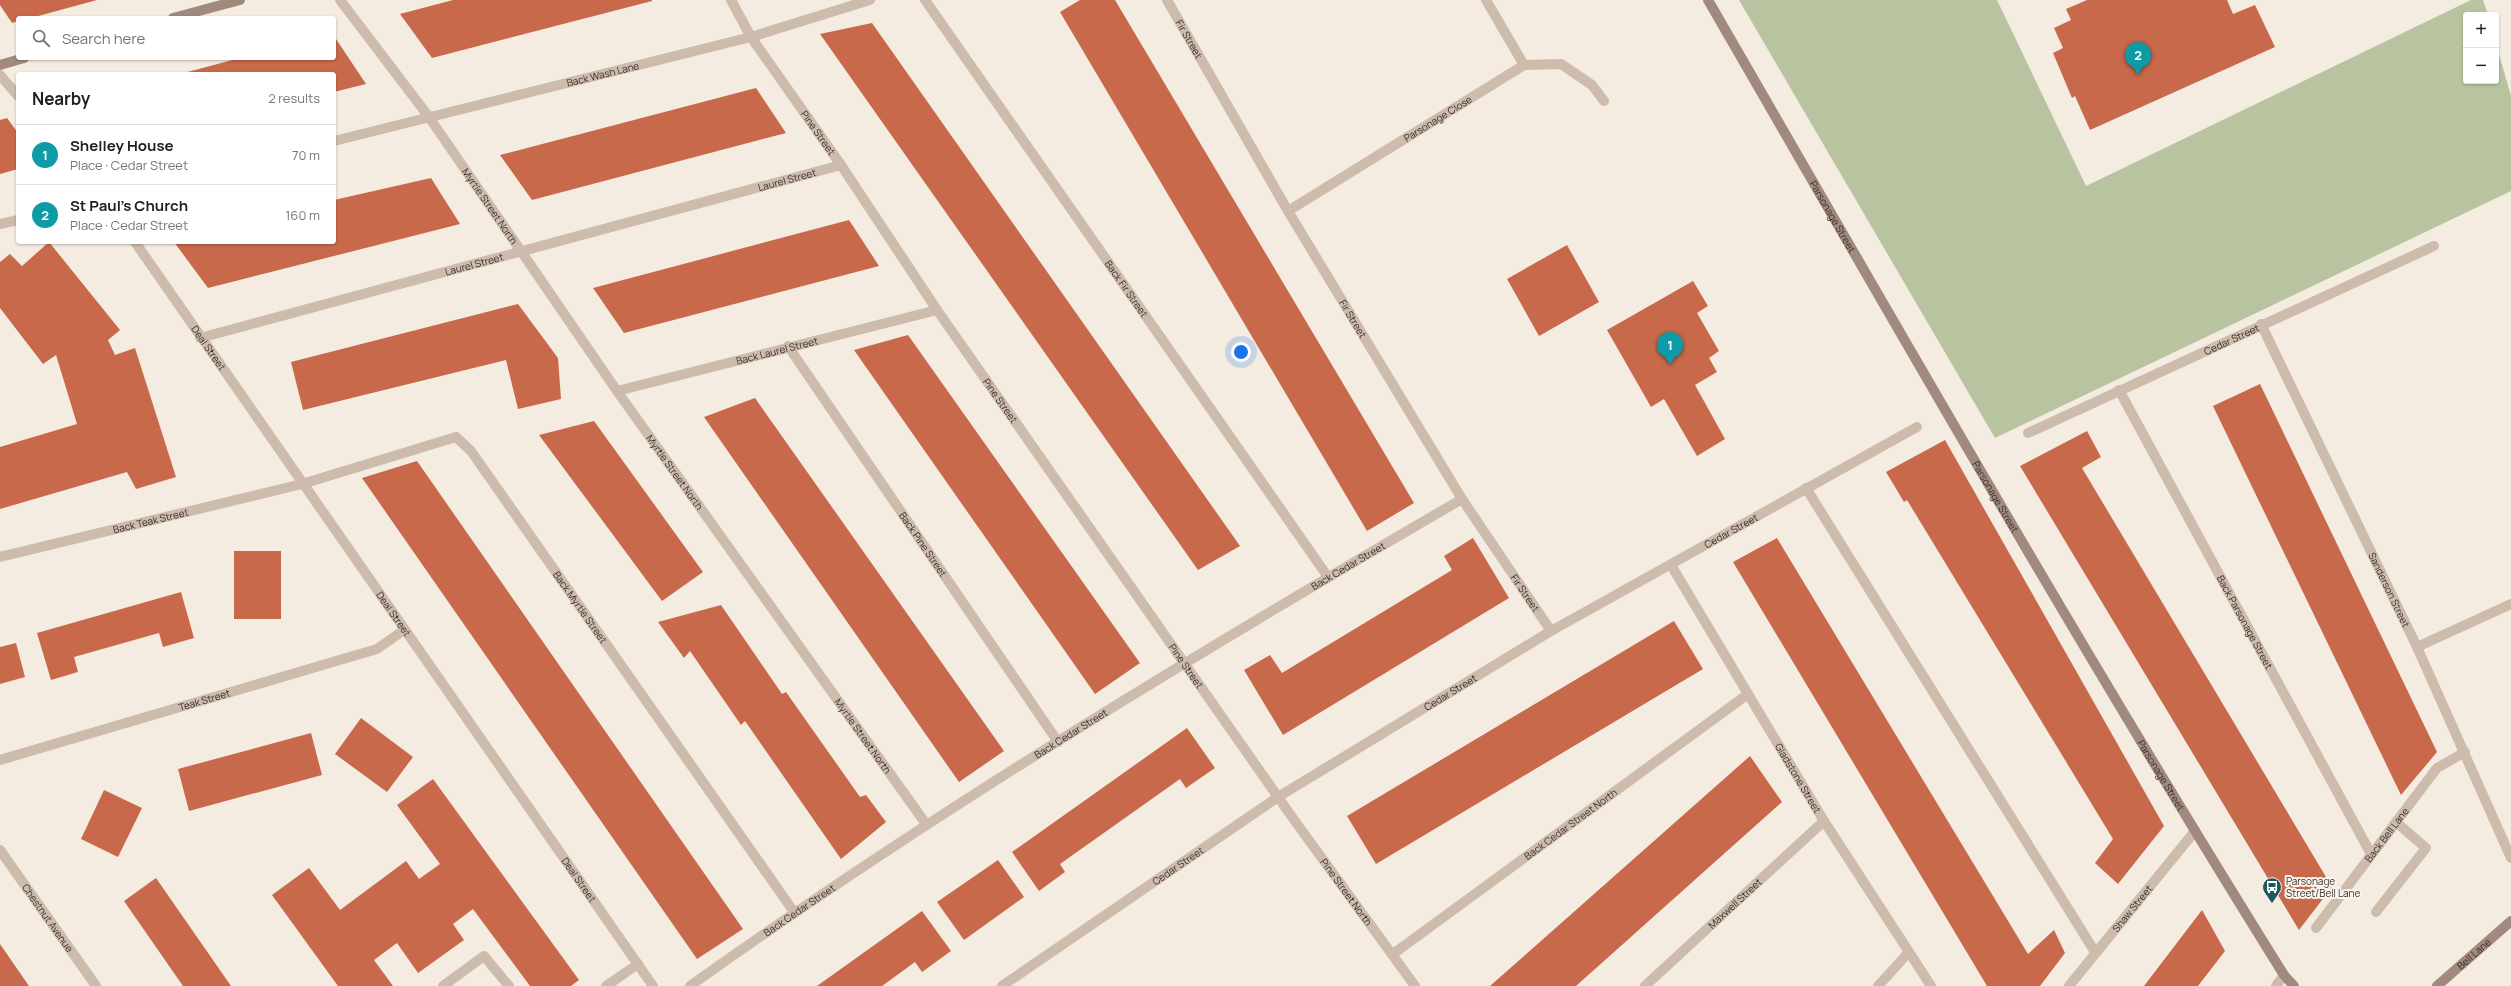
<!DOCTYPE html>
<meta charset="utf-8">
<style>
:root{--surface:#fff;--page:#f2f2f2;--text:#202124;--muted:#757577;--line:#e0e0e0;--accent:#111827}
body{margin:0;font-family:Manrope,sans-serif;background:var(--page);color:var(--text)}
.controls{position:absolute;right:12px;top:12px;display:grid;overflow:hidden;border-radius:4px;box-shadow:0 1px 3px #0004}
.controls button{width:36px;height:36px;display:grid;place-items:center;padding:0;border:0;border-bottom:1px solid var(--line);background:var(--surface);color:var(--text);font:20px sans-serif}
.you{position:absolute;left:1241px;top:352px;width:14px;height:14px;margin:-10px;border:3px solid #fff;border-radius:50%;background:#1a73e8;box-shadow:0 0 0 6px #1a73e833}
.badge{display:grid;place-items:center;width:26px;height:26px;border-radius:50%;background:var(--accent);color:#fff;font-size:13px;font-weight:700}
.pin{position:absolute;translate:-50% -33px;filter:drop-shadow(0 1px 2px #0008)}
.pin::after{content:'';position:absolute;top:21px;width:14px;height:12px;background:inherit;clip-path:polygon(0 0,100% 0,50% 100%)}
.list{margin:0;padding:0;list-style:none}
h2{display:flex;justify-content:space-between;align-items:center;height:52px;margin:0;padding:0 16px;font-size:17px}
h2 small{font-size:13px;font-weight:400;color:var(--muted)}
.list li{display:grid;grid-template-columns:26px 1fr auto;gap:12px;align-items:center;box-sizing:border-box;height:60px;padding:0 16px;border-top:1px solid var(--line)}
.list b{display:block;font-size:15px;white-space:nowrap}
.list p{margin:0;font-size:13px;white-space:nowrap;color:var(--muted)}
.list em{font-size:13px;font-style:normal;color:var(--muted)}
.icon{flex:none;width:22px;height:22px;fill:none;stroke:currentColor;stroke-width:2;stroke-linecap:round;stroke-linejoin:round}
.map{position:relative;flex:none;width:2511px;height:986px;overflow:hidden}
.search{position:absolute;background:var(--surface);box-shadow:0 1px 3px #0004;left:16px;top:16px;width:320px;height:44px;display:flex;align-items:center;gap:10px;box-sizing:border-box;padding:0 14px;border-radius:4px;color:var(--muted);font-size:15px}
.panel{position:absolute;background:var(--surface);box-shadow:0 1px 3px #0004;left:16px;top:72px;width:320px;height:172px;border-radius:4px}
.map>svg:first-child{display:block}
.green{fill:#b8c4a0}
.building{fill:#c8694b}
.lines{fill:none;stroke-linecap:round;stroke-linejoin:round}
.service{stroke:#cdbbac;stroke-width:10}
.pedestrian{stroke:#cdbbac;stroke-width:10}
.minor{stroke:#cdbbac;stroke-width:10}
.secondary{stroke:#a18a7d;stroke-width:10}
.labels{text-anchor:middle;stroke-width:4;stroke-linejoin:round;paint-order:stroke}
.street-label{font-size:10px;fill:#3b302b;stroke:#fbf5ee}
.poi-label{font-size:10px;fill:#3b302b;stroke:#fbf5ee;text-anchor:start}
</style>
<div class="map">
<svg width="2511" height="986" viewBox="0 0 2511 986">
<rect width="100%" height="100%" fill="#f4ebe1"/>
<path class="green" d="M1739,0h258l89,186 385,-186h12l5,15h-22v66h30v-37l15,52v95l-516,247z"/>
<path class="building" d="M0,0h97l-66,18h-13v3l-6,2 -12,-18z
M453,0h199v1l-220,57 -32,-44z
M1080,0h35l299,503 -47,28 -307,-519z
M2087,0h140l6,14 22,-9 20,42 -185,83 -15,-34 -3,2 -19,-45 10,-5 -9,-20 17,-8 -5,-11z
M872,23l368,523 -42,24 -378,-536z
M334,36l32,48 -32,8v-18h-154l60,-16h94z
M756,88l30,45 -254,67 -32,-45z
M7,118l11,15v36l-18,5v-54z
M431,178l29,46 -252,64 -34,-46h160v-42z
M849,220l30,46 -255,67 -31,-45z
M49,242l71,88 -12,10 7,15 20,-7 41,129 -40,12 -9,-17 -127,37v-62l77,-23 -21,-69 -13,9 -43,-56v-46l10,-8 12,12z
M1567,245l32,57 -60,34 -32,-57z
M1693,281l15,25 -11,7 22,38 -10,7 8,14 -22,13 30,54 -28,17 -33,-57 -13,8 -44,-77z
M518,304l40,54 3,41 -43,10 -12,-49 -203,50 -12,-48z
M908,335l232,328 -45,31 -241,-344z
M2260,384l177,368 -36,43 -188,-389z
M755,398l249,353 -45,31 -255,-365z
M594,421l109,151 -41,29 -123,-166z
M2087,431l14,26 -19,11 250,419 -33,43 -279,-464z
M1945,440l219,386 -46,58 -23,-21 18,-24 -206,-339 -3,2 -18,-30z
M417,461l326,468 -46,30 -335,-481z
M1473,538l36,60 -226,137 -39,-65 26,-15 12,18 170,-103 -8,-14z
M1777,538l251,416 26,-24 11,23 -25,33h-53l-254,-424z
M234,551h47v68h-47z
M181,592l13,46 -31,9 -4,-14 -85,24 4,15 -27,8 -14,-47z
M721,605l61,89 4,-2 74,105 6,-2 20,27 -45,37 -96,-138 -4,4 -51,-74 -6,7 -26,-36z
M1674,621l29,48 -327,195 -29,-48z
M16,643l9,34 -25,7v-37z
M361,718l52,39 -26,35 -52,-38z
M1187,728l28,40 -29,20 -6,-9 -120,85 5,8 -26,19 -27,-39z
M311,733l11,42 -133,36 -11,-42z
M1750,756l32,46 -206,184h-86z
M433,779l146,201 -8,6h-41l-57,-77 -20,15 11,16 -46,33 -21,-30 -23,17 19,26h-55l-66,-91 37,-27 31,42 66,-49 13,18 21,-15 -43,-59z
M104,790l38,18 -24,49 -37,-18z
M998,860l26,37 -60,43 -27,-38z
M156,878l75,108h-48l-59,-85z
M2202,910l23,41 -27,35h-54z
M922,911l29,40 -29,21 -7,-10 -33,24h-65z
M0,944l29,42h-29z"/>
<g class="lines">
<g class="service">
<path id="s1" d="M925,0l403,577"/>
<path id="s2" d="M334,141l417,-104 119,-37"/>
<path d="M0,224l18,-4"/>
<path id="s3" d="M788,346l270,396"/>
<path id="s4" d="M2119,390l252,464"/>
<path id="s5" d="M617,391l320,-81"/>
<path id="s6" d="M302,484l154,-47 15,14 323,461"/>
<path d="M1806,488l289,464"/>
<path d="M2417,647l94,-43"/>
<path d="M2376,912l50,-64 -30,-26"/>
<path id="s7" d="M2316,928l121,-160 28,-16"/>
<path id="s8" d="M1393,954l355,-260"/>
<path d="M443,986l41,-30 25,30"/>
<path d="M606,986l32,-22"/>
<path id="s9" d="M690,986c248,-177 509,-334 772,-487"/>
<path d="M1878,986l31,-34"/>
<path d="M2276,986l8,-11"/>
</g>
<path class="pedestrian" d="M340,0l89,117"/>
<g class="minor">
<path id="s10" d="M731,0l20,37 90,128 96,145 355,507 123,169"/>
<path id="s11" d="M1167,0l121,211 174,288 89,132"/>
<path d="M1524,65l37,-1 31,21 12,16"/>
<path d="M0,75l18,21"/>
<path id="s12" d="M429,117l188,274 309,433"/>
<path id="s13" d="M1288,211l236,-146 -38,-65"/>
<path id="s14" d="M135,242l518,744"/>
<path id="s15" d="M2261,324l156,323 94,211"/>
<path id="s16" d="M200,338l641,-173"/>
<path id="s17" d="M2028,433l406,-187"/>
<path id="s18" d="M0,557l302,-73"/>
<path id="s19" d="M1671,565l153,256 107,165"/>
<path id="s20" d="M0,760l377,-111 27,-19"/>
<path id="s21" d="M0,850l96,136"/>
<path id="s22" d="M1002,986l276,-189 273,-166 366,-204"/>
<path id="s23" d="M1645,986l179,-165"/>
<path id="s24" d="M2069,986l126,-155"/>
</g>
<g class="secondary">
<path id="s25" d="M1708,0c189,327 376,655 576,975l10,11"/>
<path d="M173,18l67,-18"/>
<path d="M0,65l24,-7"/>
<path id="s26" d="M2437,986l74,-65"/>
</g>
</g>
<defs>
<g id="bus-pin" transform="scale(1)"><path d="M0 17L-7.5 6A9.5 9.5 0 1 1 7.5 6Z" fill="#1f5a5e" stroke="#fbf5ee"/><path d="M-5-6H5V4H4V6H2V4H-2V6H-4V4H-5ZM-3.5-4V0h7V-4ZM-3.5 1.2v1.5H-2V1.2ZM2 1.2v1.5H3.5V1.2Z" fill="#fff"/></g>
</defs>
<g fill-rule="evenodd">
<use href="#bus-pin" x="2272" y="887"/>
</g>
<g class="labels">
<g class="street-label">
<text dy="4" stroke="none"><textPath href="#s11" startOffset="45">Fir Street</textPath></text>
<text dy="4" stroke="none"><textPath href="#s2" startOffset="277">Back Wash Lane</textPath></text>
<text dy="4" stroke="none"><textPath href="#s13" startOffset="176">Parsonage Close</textPath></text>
<text dy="4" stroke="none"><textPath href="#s10" startOffset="159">Pine Street</textPath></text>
<text dy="4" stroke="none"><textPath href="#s16" startOffset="608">Laurel Street</textPath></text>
<text dy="4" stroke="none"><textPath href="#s12" startOffset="108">Myrtle Street North</textPath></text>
<text dy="4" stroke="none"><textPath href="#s25" startOffset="250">Parsonage Street</textPath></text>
<text dy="4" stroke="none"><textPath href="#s16" startOffset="284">Laurel Street</textPath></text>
<text dy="4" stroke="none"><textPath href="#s1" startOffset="352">Back Fir Street</textPath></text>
<text dy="4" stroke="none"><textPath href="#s11" startOffset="369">Fir Street</textPath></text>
<text dy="4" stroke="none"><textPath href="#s17" startOffset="224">Cedar Street</textPath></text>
<text dy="4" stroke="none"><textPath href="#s14" startOffset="129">Deal Street</textPath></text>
<text dy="4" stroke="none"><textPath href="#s5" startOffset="165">Back Laurel Street</textPath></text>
<text dy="4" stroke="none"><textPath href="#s10" startOffset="483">Pine Street</textPath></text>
<text dy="4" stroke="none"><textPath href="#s12" startOffset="432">Myrtle Street North</textPath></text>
<text dy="4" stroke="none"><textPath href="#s25" startOffset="574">Parsonage Street</textPath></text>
<text dy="4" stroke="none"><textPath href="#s18" startOffset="155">Back Teak Street</textPath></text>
<text dy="4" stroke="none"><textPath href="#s22" startOffset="860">Cedar Street</textPath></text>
<text dy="4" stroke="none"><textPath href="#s3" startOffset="240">Back Pine Street</textPath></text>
<text dy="4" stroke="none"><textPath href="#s9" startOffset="781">Back Cedar Street</textPath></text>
<text dy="4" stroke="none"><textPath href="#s15" startOffset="295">Sanderson Street</textPath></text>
<text dy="4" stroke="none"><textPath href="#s11" startOffset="693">Fir Street</textPath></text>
<text dy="4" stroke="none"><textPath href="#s6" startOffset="372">Back Myrtle Street</textPath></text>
<text dy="4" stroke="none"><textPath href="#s14" startOffset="453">Deal Street</textPath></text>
<text dy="4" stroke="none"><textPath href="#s4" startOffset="264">Back Parsonage Street</textPath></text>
<text dy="4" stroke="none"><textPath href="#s10" startOffset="807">Pine Street</textPath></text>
<text dy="4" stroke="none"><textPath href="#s22" startOffset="536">Cedar Street</textPath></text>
<text dy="4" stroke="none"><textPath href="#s20" startOffset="213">Teak Street</textPath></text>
<text dy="4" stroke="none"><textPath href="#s9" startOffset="457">Back Cedar Street</textPath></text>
<text dy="4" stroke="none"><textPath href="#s12" startOffset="756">Myrtle Street North</textPath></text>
<text dy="4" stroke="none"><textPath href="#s25" startOffset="898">Parsonage Street</textPath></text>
<text dy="4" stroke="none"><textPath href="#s19" startOffset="248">Gladstone Street</textPath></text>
<text dy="4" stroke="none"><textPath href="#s8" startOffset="220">Back Cedar Street North</textPath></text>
<text dy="4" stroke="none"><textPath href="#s7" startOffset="117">Back Bell Lane</textPath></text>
<text dy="4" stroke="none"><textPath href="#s22" startOffset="213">Cedar Street</textPath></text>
<text dy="4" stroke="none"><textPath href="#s14" startOffset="777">Deal Street</textPath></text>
<text dy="4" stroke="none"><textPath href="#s10" startOffset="1084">Pine Street North</textPath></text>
<text dy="4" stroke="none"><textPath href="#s23" startOffset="122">Maxwell Street</textPath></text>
<text dy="4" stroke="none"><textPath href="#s24" startOffset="100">Shaw Street</textPath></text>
<text dy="4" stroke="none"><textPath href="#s9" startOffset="133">Back Cedar Street</textPath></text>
<text dy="4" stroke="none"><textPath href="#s21" startOffset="83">Chestnut Avenue</textPath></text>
<text dy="4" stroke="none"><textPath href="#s26" startOffset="49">Bell Lane</textPath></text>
</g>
<g class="poi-label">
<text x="2286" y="885">Parsonage<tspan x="2286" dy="12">Street/Bell Lane</tspan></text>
</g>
</g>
</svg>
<div class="controls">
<button>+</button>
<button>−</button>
</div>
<div class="you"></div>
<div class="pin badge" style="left:1670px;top:365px;background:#0f9aa8">1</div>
<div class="pin badge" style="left:2138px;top:75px;background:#0f9aa8">2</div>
<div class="search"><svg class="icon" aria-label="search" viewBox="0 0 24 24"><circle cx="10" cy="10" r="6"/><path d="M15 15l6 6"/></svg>Search here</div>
<section class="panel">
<h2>Nearby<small>2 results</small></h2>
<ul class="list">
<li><span class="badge" style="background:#0f9aa8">1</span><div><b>Shelley House</b><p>Place · Cedar Street</p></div><em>70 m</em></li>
<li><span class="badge" style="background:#0f9aa8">2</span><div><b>St Paul's Church</b><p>Place · Cedar Street</p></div><em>160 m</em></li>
</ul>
</section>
</div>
